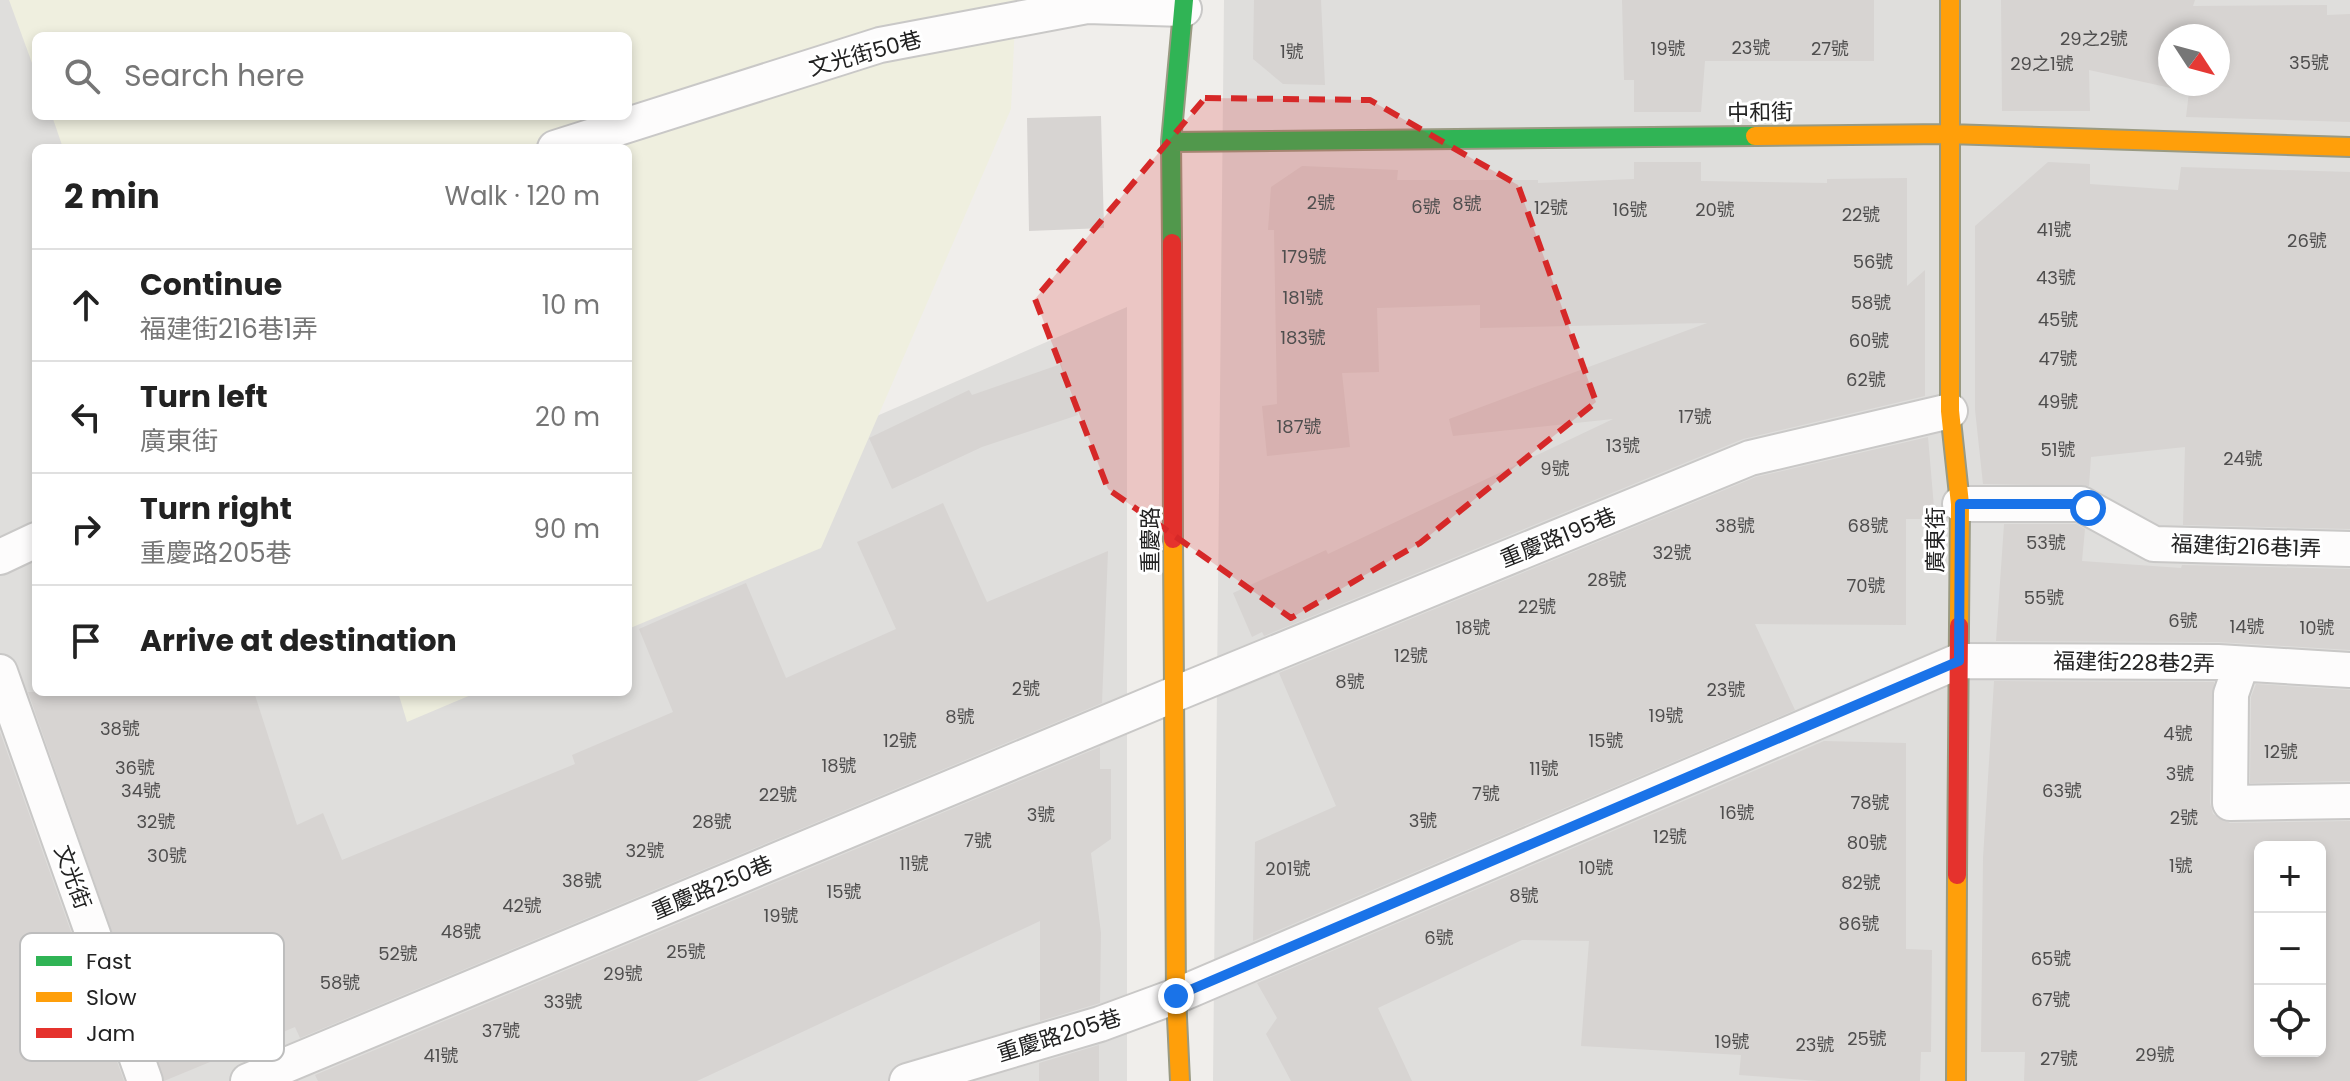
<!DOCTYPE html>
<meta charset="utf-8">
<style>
:root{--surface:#fff;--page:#f2f2f2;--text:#222;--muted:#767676;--line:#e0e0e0}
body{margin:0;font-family:Poppins,"Noto Sans TC",sans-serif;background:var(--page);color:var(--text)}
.controls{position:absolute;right:24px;bottom:24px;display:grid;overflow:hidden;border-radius:12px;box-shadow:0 4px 12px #0003}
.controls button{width:72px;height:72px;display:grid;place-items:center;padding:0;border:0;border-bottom:2px solid var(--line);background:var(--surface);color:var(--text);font:40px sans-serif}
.compass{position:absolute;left:2158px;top:24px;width:72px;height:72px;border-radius:50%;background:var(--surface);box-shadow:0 4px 12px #0003;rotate:126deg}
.stop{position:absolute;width:24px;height:24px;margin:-18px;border:6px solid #1a73e8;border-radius:50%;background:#fff}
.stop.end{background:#1a73e8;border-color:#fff;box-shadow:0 2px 8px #0008}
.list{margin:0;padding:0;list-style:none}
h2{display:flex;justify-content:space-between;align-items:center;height:104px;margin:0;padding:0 32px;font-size:34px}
h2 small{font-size:26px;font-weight:400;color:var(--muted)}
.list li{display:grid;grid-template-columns:52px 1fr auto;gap:24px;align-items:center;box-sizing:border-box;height:112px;padding:0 32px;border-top:2px solid var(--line)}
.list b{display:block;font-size:30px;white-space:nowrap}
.list p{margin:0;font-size:26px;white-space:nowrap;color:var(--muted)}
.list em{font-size:26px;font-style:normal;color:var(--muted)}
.icon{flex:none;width:44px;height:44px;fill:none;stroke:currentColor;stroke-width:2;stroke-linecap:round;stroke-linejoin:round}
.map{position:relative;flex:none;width:2350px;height:1081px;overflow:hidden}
.search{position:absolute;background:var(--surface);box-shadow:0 4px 12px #0003;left:32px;top:32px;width:600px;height:88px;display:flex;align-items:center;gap:20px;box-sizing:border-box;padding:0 28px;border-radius:12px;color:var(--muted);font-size:30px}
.panel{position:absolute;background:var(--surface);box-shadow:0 4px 12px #0003;left:32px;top:144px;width:600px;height:552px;border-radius:12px}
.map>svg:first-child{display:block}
.residential{fill:#dfdedc;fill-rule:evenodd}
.farmland{fill:#efefdf}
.building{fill:#d7d4d2;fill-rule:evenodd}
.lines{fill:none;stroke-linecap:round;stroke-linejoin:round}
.lane-casing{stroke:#c9c8c7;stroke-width:38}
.fast-casing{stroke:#999a82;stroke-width:22}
.slow-casing{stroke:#999a82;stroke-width:22}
.jam-casing{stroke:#999a82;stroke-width:22}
.lane{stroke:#fdfcfc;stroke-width:34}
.fast{stroke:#30b455;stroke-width:18}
.slow{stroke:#ff9f0a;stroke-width:18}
.jam{stroke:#e5322d;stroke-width:18}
.route{stroke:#1a73e8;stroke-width:10}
.marked{fill:#d62828;fill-opacity:0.2;stroke:#d62828;stroke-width:6;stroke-dasharray:16 10;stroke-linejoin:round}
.labels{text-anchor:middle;stroke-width:6;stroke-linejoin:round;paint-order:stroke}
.number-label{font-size:18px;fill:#4f4e4e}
.street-label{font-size:22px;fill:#222;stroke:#fff}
.key{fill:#fff;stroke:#bdbdbd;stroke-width:2}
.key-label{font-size:22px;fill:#222}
</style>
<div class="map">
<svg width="2350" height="1081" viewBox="0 0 2350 1081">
<rect width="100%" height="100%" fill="#f0eeeb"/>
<path class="residential" d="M0,0h27l9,36v80h24l9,32h-33v544h592v-88l95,-121 404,-176v774h-1127z
M1224,0h1126v1081h-1137zM2170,36h48v48h-48zM2260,847h60v204h-60z"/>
<path class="farmland" d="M9,0h1007l-5,109 -190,439 -193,81v-481h-565l-11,-32h576v-80h-592v38z
M398,692h80l-71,30z"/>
<path class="building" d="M1254,0h67l4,85 -42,-1 -30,-25z
M1622,0h252v61h-169l-4,51h-67v-32h-10z
M2001,0h194l-2,6 134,-1v10l23,-1v108l-164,-5 3,-25 -100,-22 1,41h-88zM2170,36h48v48h-48z
M1101,116l3,112 -75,3 -2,-113z
M1634,162h67v19l126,2v-4l80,-1v108l18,-16v126l-182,43 -479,197 -2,-4 -10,5 -19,-44 93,-43 2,4 285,-135 -160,17 -4,-17 258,-96 -227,5v-23l-103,3 2,64 -37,1 8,74 -83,9 -5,-50 15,-2 -3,-174h-6l3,-43 31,-21 96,4 -1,10h141v3l96,-4z
M2048,162l42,2v20l88,6 3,-23 169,5v357l-167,-4 2,-78 -94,10 -2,29 -106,-2 -8,-74v-184z
M1061,364l17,51 -96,32 -90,42 -23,-51 100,-48 3,5z
M1928,437l7,82h-29v106l-151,-1 40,86 -542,231 2,-99 81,-36 -57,-133 477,-196z
M943,503l44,99 121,-51 -6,152 -802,335 -5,-11 -131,54 -136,-389h226l43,133 26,-12 19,47 233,-96 -3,-9 101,-43 -34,-83 41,-18 66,-28 40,95 110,-49 -39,-87z
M2004,524h72l9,5 -3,32 99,7 1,-3 168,4v81l-132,-8 -222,-1z
M1994,681l220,1 -4,121 3,11 17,9 120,-2v260h-326l1,-29h-44l2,-194zM2260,847h60v204h-60z
M2256,684l94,6v91l-100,2 1,-86z
M0,732l124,349h-124z
M1824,741l82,2v206l26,1 -1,102h-10l-1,29h-101l-80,-6 2,-20 -160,-9 8,-105 -67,-1 -144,68 34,73h-121l-25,-47 11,-16 -20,-35z
M1100,747v22h11v70l-20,14 10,80 -1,70 -60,18v-100l-343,160h-379l-3,-6z
M1099,1045v36h-60v-18z"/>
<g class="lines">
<g class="lane-casing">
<path id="lane" d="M555,148l325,-103 207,-39 97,3
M1960,504h121l73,40 196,5
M0,557l36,-17
M2241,665l-10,29 -1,109 120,-2
M0,672l145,409
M248,1081l927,-387 575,-236 200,-47
M907,1081l193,-57 76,-28 783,-335 259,1 132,8"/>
</g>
<g class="fast-casing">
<path id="fast" d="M1171,142l584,-6
M1172,243l-1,-101 13,-142"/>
</g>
<g class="slow-casing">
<path id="slow" d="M1950,0v411l10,93 -1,122
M1755,136l193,-2 402,13
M1173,539l3,457 4,85
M1956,1081l1,-206"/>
</g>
<g class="jam-casing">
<path id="jam" d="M1172,243l1,296
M1957,875l2,-249"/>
</g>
<use href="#lane" class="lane"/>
<use href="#fast" class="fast"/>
<use href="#slow" class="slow"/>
<use href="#jam" class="jam"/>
</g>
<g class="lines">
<path class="route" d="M1176,996l783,-335 1,-157h121l7,4"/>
</g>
<path class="marked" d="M1205,98l165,2 148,85 78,217 -176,141 -129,75 -183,-129 -73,-190z"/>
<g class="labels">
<g class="number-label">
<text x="2094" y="45">29之2號</text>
<text x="1751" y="54">23號</text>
<text x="1668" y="55">19號</text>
<text x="1830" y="55">27號</text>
<text x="1292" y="58">1號</text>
<text x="2309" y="69">35號</text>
<text x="2042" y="70">29之1號</text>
<text x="1321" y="209">2號</text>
<text x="1467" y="210">8號</text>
<text x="1426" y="213">6號</text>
<text x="1551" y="214">12號</text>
<text x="1630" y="216">16號</text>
<text x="1715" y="216">20號</text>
<text x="1861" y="221">22號</text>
<text x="2054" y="236">41號</text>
<text x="2307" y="247">26號</text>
<text x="1304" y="263">179號</text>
<text x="1873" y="268">56號</text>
<text x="2056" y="284">43號</text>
<text x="1303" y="304">181號</text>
<text x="1871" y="309">58號</text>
<text x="2058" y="326">45號</text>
<text x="1303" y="344">183號</text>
<text x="1869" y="347">60號</text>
<text x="2058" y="365">47號</text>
<text x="1866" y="386">62號</text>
<text x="2058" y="408">49號</text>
<text x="1695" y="423">17號</text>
<text x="1299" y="433">187號</text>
<text x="1623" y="452">13號</text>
<text x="2058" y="456">51號</text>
<text x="2243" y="465">24號</text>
<text x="1555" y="475">9號</text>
<text x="1735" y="532">38號</text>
<text x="1868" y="532">68號</text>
<text x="2046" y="549">53號</text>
<text x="1672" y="559">32號</text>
<text x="1607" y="586">28號</text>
<text x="1866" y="592">70號</text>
<text x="2044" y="604">55號</text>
<text x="1537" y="613">22號</text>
<text x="2183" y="627">6號</text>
<text x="2247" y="633">14號</text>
<text x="1473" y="634">18號</text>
<text x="2317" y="634">10號</text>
<text x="1411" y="662">12號</text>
<text x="1350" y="688">8號</text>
<text x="1026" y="695">2號</text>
<text x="1726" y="696">23號</text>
<text x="1666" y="722">19號</text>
<text x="960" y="723">8號</text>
<text x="120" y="735">38號</text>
<text x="2178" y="740">4號</text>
<text x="900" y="747">12號</text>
<text x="1606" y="747">15號</text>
<text x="2281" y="758">12號</text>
<text x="839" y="772">18號</text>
<text x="135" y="774">36號</text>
<text x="1544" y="775">11號</text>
<text x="2180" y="780">3號</text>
<text x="141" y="797">34號</text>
<text x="2062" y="797">63號</text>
<text x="1486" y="800">7號</text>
<text x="778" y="801">22號</text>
<text x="1870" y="809">78號</text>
<text x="1737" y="819">16號</text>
<text x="1041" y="821">3號</text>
<text x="2184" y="824">2號</text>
<text x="1423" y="827">3號</text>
<text x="156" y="828">32號</text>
<text x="712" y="828">28號</text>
<text x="1670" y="843">12號</text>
<text x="978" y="847">7號</text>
<text x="1867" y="849">80號</text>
<text x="645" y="857">32號</text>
<text x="167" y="862">30號</text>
<text x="914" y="870">11號</text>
<text x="2181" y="872">1號</text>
<text x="1596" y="874">10號</text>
<text x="1288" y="875">201號</text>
<text x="582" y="887">38號</text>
<text x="1861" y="889">82號</text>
<text x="844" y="898">15號</text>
<text x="1524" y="902">8號</text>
<text x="522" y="912">42號</text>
<text x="781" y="922">19號</text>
<text x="1859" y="930">86號</text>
<text x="461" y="938">48號</text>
<text x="1439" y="944">6號</text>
<text x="686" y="958">25號</text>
<text x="398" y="960">52號</text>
<text x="2051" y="965">65號</text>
<text x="623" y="980">29號</text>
<text x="340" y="989">58號</text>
<text x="2051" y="1006">67號</text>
<text x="563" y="1008">33號</text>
<text x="501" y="1037">37號</text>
<text x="1867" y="1045">25號</text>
<text x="1732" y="1048">19號</text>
<text x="1815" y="1051">23號</text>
<text x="2155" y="1061">29號</text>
<text x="441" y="1062">41號</text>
<text x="2059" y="1065">27號</text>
</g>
<g class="street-label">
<text transform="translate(865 53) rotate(-15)" y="8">文光街50巷</text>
<text transform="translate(1760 112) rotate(-1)" y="8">中和街</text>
<text transform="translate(1558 537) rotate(-22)" y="8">重慶路195巷</text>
<text transform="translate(1150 540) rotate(-90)" y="8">重慶路</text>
<text transform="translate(1935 540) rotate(-90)" y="8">廣東街</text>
<text transform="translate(2246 546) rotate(2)" y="8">福建街216巷1弄</text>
<text transform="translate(2134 662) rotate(1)" y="8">福建街228巷2弄</text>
<text transform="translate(73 877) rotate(70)" y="8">文光街</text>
<text transform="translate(712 887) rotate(-23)" y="8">重慶路250巷</text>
<text transform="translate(1059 1035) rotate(-17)" y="8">重慶路205巷</text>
</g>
</g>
<rect x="20" y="933" width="264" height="128" rx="12" class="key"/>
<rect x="36" y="956" width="36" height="10" fill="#30b455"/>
<rect x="36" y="992" width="36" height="10" fill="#ff9f0a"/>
<rect x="36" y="1028" width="36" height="10" fill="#e5322d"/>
<g class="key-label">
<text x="86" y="969">Fast</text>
<text x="86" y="1005">Slow</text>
<text x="86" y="1041">Jam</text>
</g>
</svg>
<div class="controls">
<button>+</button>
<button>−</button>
<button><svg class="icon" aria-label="locate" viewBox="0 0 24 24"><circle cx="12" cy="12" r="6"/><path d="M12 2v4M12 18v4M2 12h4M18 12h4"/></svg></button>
</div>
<svg class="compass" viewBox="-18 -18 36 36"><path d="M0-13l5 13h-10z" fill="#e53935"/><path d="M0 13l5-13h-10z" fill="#767676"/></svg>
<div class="stop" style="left:2088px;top:508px"></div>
<div class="stop end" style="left:1176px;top:996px"></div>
<div class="search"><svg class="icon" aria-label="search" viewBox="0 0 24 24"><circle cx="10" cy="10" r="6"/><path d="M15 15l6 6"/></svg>Search here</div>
<section class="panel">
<h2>2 min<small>Walk · 120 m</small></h2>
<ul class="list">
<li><svg class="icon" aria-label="ahead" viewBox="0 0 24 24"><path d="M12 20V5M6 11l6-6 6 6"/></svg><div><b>Continue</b><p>福建街216巷1弄</p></div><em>10 m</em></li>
<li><svg class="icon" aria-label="left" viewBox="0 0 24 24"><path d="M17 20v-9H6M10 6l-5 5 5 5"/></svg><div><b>Turn left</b><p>廣東街</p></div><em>20 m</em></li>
<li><svg class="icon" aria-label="right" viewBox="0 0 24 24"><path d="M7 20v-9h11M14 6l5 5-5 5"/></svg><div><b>Turn right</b><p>重慶路205巷</p></div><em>90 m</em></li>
<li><svg class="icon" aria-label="arrive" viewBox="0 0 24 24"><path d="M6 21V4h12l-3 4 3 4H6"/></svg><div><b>Arrive at destination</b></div></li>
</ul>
</section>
</div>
